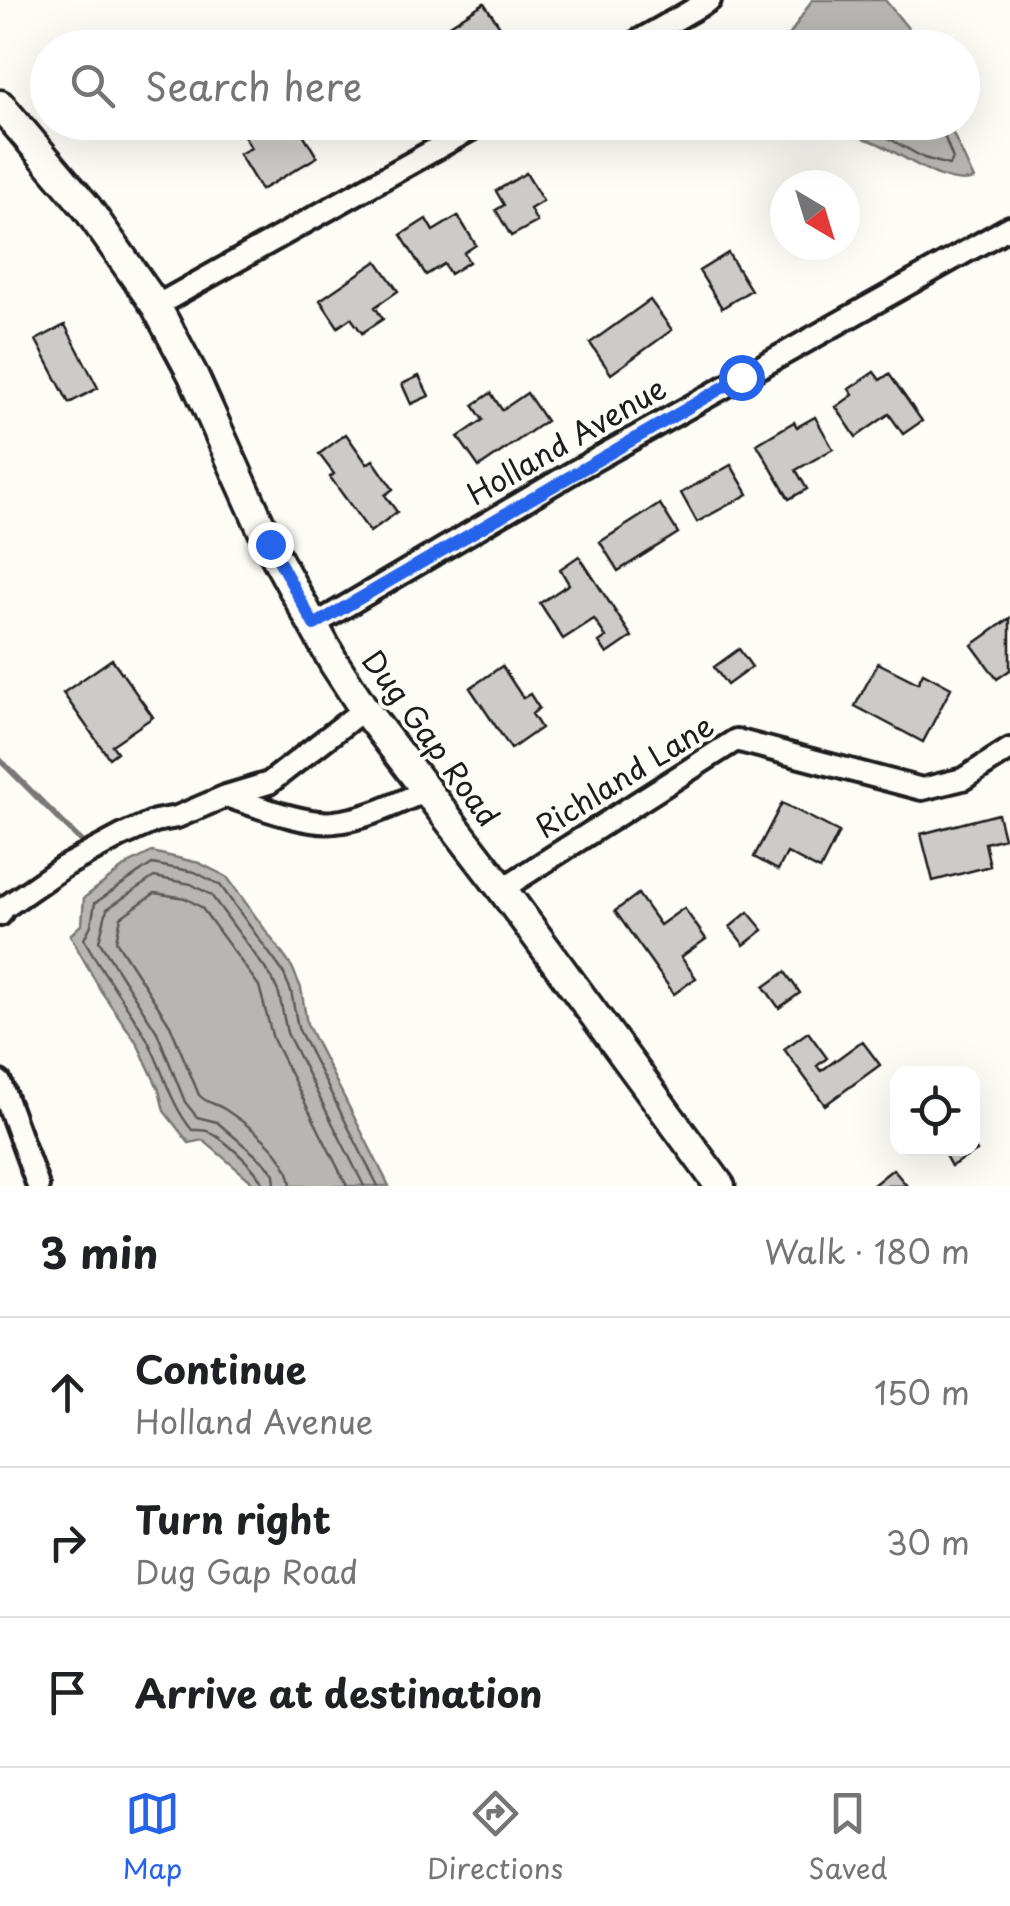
<!DOCTYPE html>
<meta charset="utf-8">
<style>
:root{--surface:#fff;--page:#f6f6f6;--text:#202124;--muted:#757577;--line:#e0e0e0;--accent:#2563eb}
body{margin:0;font-family:"Playpen Sans",sans-serif;background:var(--page);color:var(--text)}
.controls{position:absolute;right:30px;bottom:30px;display:grid;overflow:hidden;border-radius:20px;box-shadow:0 10px 40px #0002}
.controls button{width:90px;height:90px;display:grid;place-items:center;padding:0;border:0;border-bottom:2px solid var(--line);background:var(--surface);color:var(--text);font:50px sans-serif}
.compass{position:absolute;left:770px;top:170px;width:90px;height:90px;border-radius:50%;background:var(--surface);box-shadow:0 10px 40px #0002;rotate:142deg}
.stop{position:absolute;width:30px;height:30px;margin:-22px;border:8px solid #2563eb;border-radius:50%;background:#fff}
.stop.end{background:#2563eb;border-color:#fff;box-shadow:0 2px 10px #0008}
.list{margin:0;padding:0;list-style:none}
h2{display:flex;justify-content:space-between;align-items:center;height:130px;margin:0;padding:0 40px;font-size:42px}
h2 small{font-size:32px;font-weight:400;color:var(--muted)}
.list li{display:grid;grid-template-columns:65px 1fr auto;gap:30px;align-items:center;box-sizing:border-box;height:150px;padding:0 40px;border-top:2px solid var(--line)}
.list b{display:block;font-size:38px;white-space:nowrap}
.list p{margin:0;font-size:32px;white-space:nowrap;color:var(--muted)}
.list em{font-size:32px;font-style:normal;color:var(--muted)}
.icon{flex:none;width:55px;height:55px;fill:none;stroke:currentColor;stroke-width:2;stroke-linecap:round;stroke-linejoin:round}
.map{position:relative;flex:none;width:1010px;height:1186px;overflow:hidden}
.search{position:absolute;background:var(--surface);box-shadow:0 10px 40px #0002;left:30px;right:30px;top:30px;height:110px;display:flex;align-items:center;gap:25px;box-sizing:border-box;padding:0 35px;border-radius:55px;color:var(--muted);font-size:38px}
.sheet{height:580px;background:var(--surface)}
nav{display:flex;justify-content:space-around;align-items:center;box-sizing:border-box;height:140px;border-top:2px solid var(--line);background:var(--surface);font-size:28px;color:var(--muted)}
nav a{display:grid;justify-items:center;gap:5px}
nav .on{color:var(--accent)}
.map>svg:first-child{display:block}
.water{fill:#b7b6b2;stroke:#797876;stroke-width:2.5}
.lines{fill:none;stroke-linecap:round;stroke-linejoin:round}
.shore{stroke:#5a5a58;stroke-width:2.5}
.stream{stroke:#797876;stroke-width:6}
.building{fill:#cccbc8;stroke:#1c1c1c;stroke-width:2.5}
.street-casing{stroke:#1c1c1c;stroke-width:28}
.secondary-casing{stroke:#1c1c1c;stroke-width:35}
.street{stroke:#fdfcf7;stroke-width:20}
.secondary{stroke:#fdfcf7;stroke-width:28}
.route{stroke:#2563eb;stroke-width:12}
.labels{text-anchor:middle;stroke-width:8;stroke-linejoin:round;paint-order:stroke}
.street-label{font-size:30px;fill:#1c1c1c;stroke:#fdfcf7}
</style>
<div class="map">
<svg width="1010" height="1186" viewBox="0 0 1010 1186">
<rect width="100%" height="100%" fill="#fdfcf7"/>
<filter id="ink" filterUnits="userSpaceOnUse"><feTurbulence type="fractalNoise" baseFrequency=".01" numOctaves="2"/><feDisplacementMap in="SourceGraphic" scale="20" xChannelSelector="R" yChannelSelector="G"/><feConvolveMatrix kernelMatrix="1 2 1 2 8 2 1 2 1" color-interpolation-filters="sRGB"/></filter>
<g filter="url(#ink)">
<path class="water" d="M812,0h73l26,32 7,15h-136z
M795,123h153l26,56c-30,10 -75,-28 -102,-38 -25,-9 -52,-13 -77,-18z
M152,852l47,11 28,14 65,90 9,21 6,36 82,162h-132l-54,-46 -14,3 -25,-32 -5,-21 -22,-47 -36,-52 -31,-56 12,-11 2,-26 44,-34z"/>
<g class="lines">
<path class="shore" d="M841,122l38,11 45,25 25,7 4,-6 -14,-37
M263,1186c-2,-14 -40,-48 -54,-54 -5,-3 -12,-2 -17,-2 -23,-28 -28,-59 -45,-91 -19,-34 -44,-65 -63,-100l7,-14 4,-22 57,-39 43,8 25,13 63,87 8,19 7,37 80,158
M275,1186l-1,-12 -7,-9 -50,-43 -20,-5 -12,-15 -28,-70 -58,-91 8,-32 47,-32 37,7 20,11 61,83 7,16 8,39 77,153
M291,1186c-2,-32 -40,-59 -65,-76 -10,-7 -19,-6 -27,-15l-29,-70 -54,-84 5,-24 34,-24 30,5 16,9 58,79 14,53 74,147"/>
<path class="stream" d="M0,760l89,89"/>
</g>
<path class="building" d="M484,3l23,34 -16,11h-60l-4,-8z
M236,122h60l21,35 -56,33 -22,-36 12,-6z
M526,173l17,28 -13,8 7,13 -26,14 -15,-26 8,-5 -8,-14z
M458,216l18,29 -12,8 5,9 -19,12 -6,-10 -18,11 -25,-40 25,-16 7,12z
M728,253l23,37 -29,18 -23,-37z
M377,261l21,30 -23,16 8,12 -21,14 -11,-15 -13,9 -18,-27z
M650,300l22,30 -61,44 -21,-31z
M65,325l33,63 -29,15 -33,-63z
M874,372l6,8 9,-6 33,47 -19,13 -14,-20 -33,23 -20,-30 17,-12 -4,-6z
M419,376l10,20 -18,8 -9,-20z
M491,393l11,17 25,-17 19,28 -67,46 -21,-30 25,-17 -10,-15z
M815,417l18,32 -37,21 11,19 -18,10 -32,-55 37,-22 3,5z
M346,434l21,30 6,-4 20,29 -8,6 12,17 -27,20 -40,-55 4,-3 -15,-20z
M731,465l17,29 -51,28 -16,-29z
M660,504l18,29 -60,38 -18,-29z
M579,556l53,81 -25,17 -8,-12 7,-5 -12,-18 -31,20 -23,-36 29,-19 -9,-15z
M1010,618v52l-13,9 -25,-34z
M739,649l13,18 -25,18 -13,-18z
M112,659l41,58 -41,28 5,7 -8,6 -46,-65z
M878,663l40,20 5,-10 28,15 -28,54 -68,-36z
M502,666l21,32 7,-4 9,14 -7,6 9,14 -30,21 -41,-61z
M782,803l57,29 -19,38 -33,-17 -9,17 -24,-13z
M998,814l6,24 -19,5 5,23 -57,15 -12,-47z
M638,894l22,31 24,-17 22,31 -25,18 15,21 -22,16 -59,-83z
M748,912l15,18 -19,15 -14,-18z
M785,972l15,21 -21,15 -15,-21z
M808,1032l19,26 -10,8 4,5 41,-30 18,24 -55,40 -41,-56z
M972,1143l5,8 -26,15 -10,-18h31z
M893,1169l14,17h-35z"/>
<g class="lines">
<g class="street-casing">
<path id="street" d="M626,48l84,-48
M156,306l328,-184
M314,625l261,-154 435,-244
M226,796c27,9 82,30 109,26 32,-3 62,-19 91,-31
M502,889l234,-149 186,49 41,-10 47,-30
M0,915l4,-7 59,-41 58,-31 34,-15 22,-4 49,-21 43,-13 95,-74
M0,1082l38,104"/>
</g>
<g class="secondary-casing">
<path id="secondary" d="M0,105l87,103 69,98 37,69 76,169 65,119 30,46 138,180 218,297"/>
</g>
<use href="#street" class="street"/>
<use href="#secondary" class="secondary"/>
</g>
</g>
<g class="lines" filter="url(#ink)">
<path class="route" d="M270,544l44,81 427,-248"/>
</g>
<g class="labels">
<g class="street-label">
<text transform="translate(567 442) rotate(-30)" y="10">Holland Avenue</text>
<text transform="translate(430 739) rotate(54)" y="10">Dug Gap Road</text>
<text transform="translate(625 777) rotate(-32)" y="10">Richland Lane</text>
</g>
</g>
</svg>
<div class="controls">
<button><svg class="icon" aria-label="locate" viewBox="0 0 24 24"><circle cx="12" cy="12" r="6"/><path d="M12 2v4M12 18v4M2 12h4M18 12h4"/></svg></button>
</div>
<svg class="compass" viewBox="-18 -18 36 36"><path d="M0-13l5 13h-10z" fill="#e53935"/><path d="M0 13l5-13h-10z" fill="#757577"/></svg>
<div class="stop" style="left:741px;top:377px"></div>
<div class="stop end" style="left:270px;top:544px"></div>
<div class="search"><svg class="icon" aria-label="search" viewBox="0 0 24 24"><circle cx="10" cy="10" r="6"/><path d="M15 15l6 6"/></svg>Search here</div>
</div>
<section class="sheet">
<h2>3 min<small>Walk · 180 m</small></h2>
<ul class="list">
<li><svg class="icon" aria-label="ahead" viewBox="0 0 24 24"><path d="M12 20V5M6 11l6-6 6 6"/></svg><div><b>Continue</b><p>Holland Avenue</p></div><em>150 m</em></li>
<li><svg class="icon" aria-label="right" viewBox="0 0 24 24"><path d="M7 20v-9h11M14 6l5 5-5 5"/></svg><div><b>Turn right</b><p>Dug Gap Road</p></div><em>30 m</em></li>
<li><svg class="icon" aria-label="arrive" viewBox="0 0 24 24"><path d="M6 21V4h12l-3 4 3 4H6"/></svg><div><b>Arrive at destination</b></div></li>
</ul>
</section>
<nav>
<a class="on"><svg class="icon" aria-label="map" viewBox="0 0 24 24"><path d="M3 6l6-2 6 2 6-2v14l-6 2-6-2-6 2zM9 4v14M15 6v14"/></svg>Map</a>
<a><svg class="icon" aria-label="directions" viewBox="0 0 24 24"><path d="M12 3l9 9-9 9-9-9zM9 14v-3h6M13 9l2 2-2 2"/></svg>Directions</a>
<a><svg class="icon" aria-label="saved" viewBox="0 0 24 24"><path d="M7 4h10v16l-5-4-5 4z"/></svg>Saved</a>
</nav>
